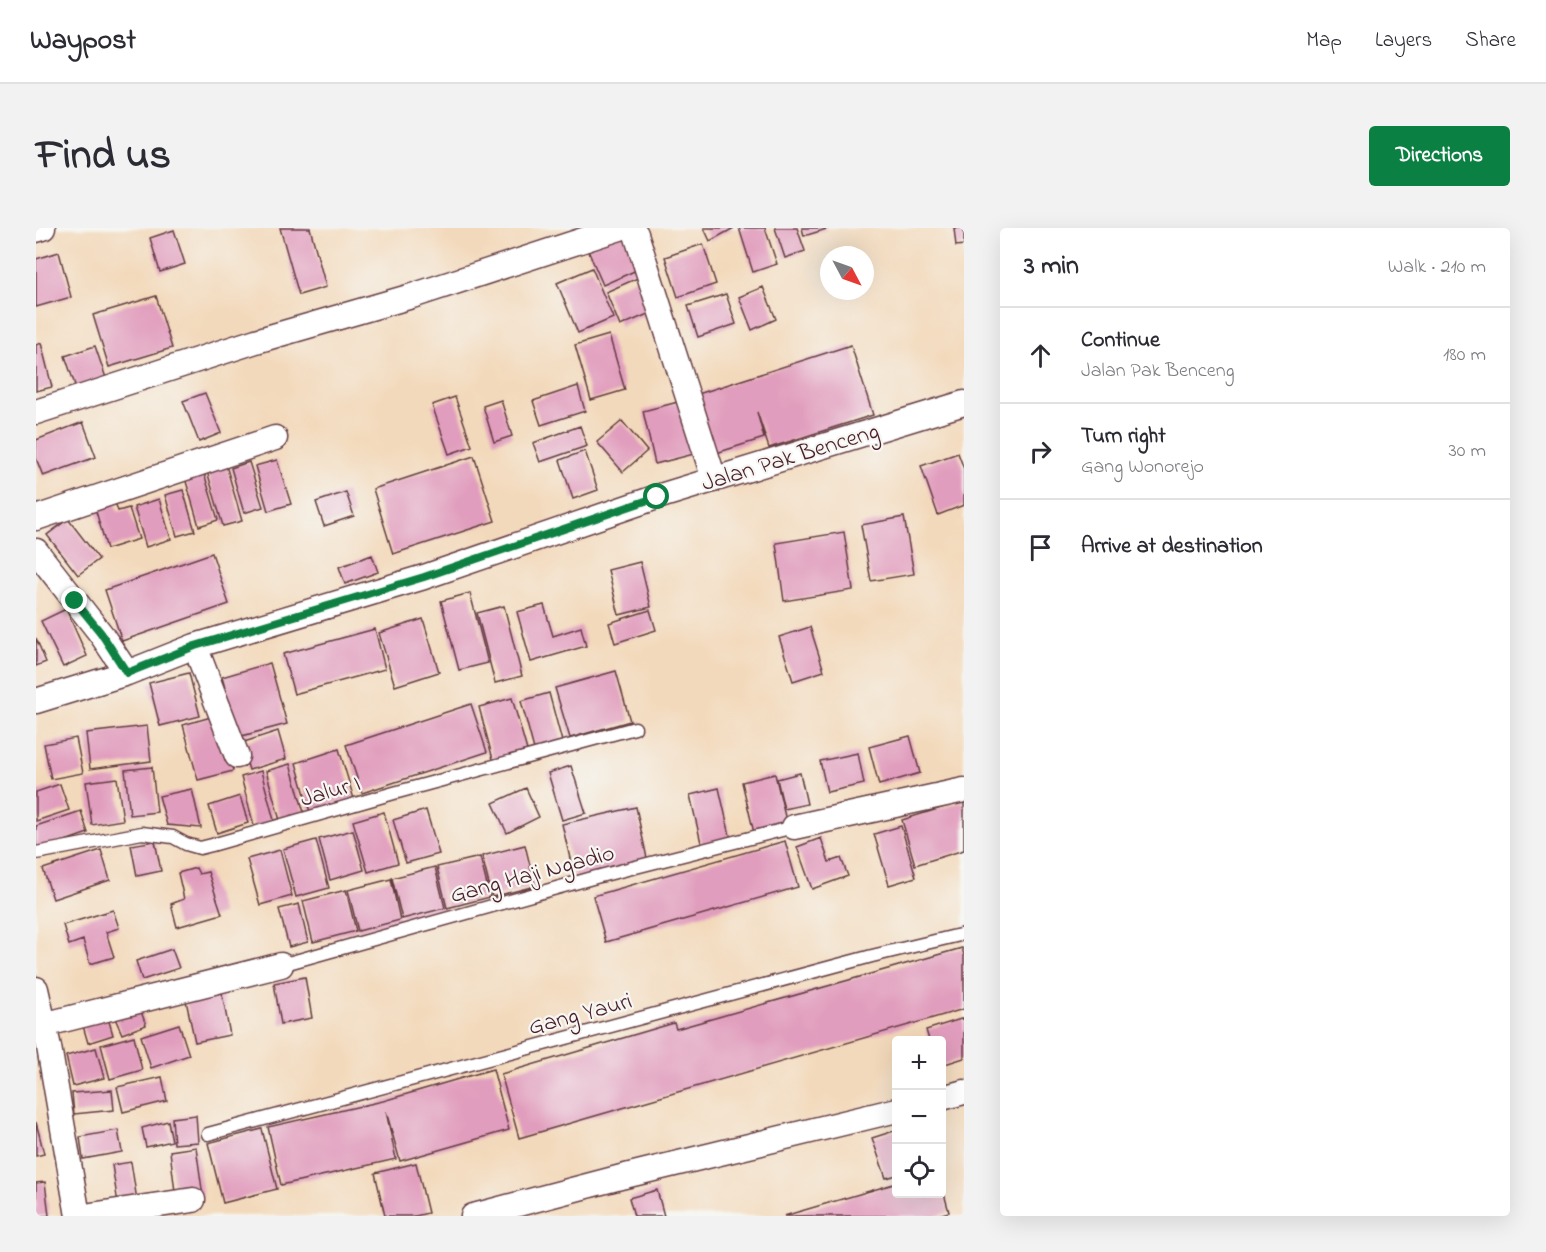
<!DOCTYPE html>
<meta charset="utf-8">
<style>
:root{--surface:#fff;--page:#f2f2f3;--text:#2b2b33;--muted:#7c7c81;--line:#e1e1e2;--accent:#0b8043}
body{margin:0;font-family:"Indie Flower",sans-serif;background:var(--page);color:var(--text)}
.controls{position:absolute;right:18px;bottom:18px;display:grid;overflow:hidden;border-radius:6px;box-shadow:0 6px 24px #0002}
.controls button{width:54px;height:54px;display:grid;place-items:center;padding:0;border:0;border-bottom:2px solid var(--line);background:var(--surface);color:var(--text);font:30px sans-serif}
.compass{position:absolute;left:784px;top:18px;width:54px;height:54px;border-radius:50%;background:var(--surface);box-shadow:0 6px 24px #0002;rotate:131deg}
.stop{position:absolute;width:18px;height:18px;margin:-14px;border:4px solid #0b8043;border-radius:50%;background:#fff}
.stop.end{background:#0b8043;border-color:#fff;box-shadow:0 2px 6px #0008}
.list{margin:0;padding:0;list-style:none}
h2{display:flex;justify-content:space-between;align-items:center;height:78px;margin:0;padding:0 24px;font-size:26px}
h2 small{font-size:20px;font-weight:400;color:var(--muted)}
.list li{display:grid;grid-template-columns:39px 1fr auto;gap:18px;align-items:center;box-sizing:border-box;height:96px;padding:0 24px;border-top:2px solid var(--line)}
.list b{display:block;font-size:22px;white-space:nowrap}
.list p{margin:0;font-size:20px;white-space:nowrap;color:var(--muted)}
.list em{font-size:20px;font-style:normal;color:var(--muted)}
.icon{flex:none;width:33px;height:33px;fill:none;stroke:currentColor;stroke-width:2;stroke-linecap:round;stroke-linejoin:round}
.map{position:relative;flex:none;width:928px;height:988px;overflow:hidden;border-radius:6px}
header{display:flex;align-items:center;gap:36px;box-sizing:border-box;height:84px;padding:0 30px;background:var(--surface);border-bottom:2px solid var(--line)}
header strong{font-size:28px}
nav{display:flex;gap:33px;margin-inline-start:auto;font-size:21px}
.intro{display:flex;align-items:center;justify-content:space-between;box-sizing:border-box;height:144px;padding:0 36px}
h1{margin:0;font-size:42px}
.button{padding:15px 27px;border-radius:6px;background:var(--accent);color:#fff;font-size:21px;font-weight:700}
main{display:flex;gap:36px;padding:0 36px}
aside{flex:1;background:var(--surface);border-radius:6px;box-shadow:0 6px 24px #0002}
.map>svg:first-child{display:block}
.building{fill:#e19dbd}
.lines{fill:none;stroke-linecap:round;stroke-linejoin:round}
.lane-casing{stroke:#633b41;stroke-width:15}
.street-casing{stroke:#633b41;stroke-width:27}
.lane{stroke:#fff;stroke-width:12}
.street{stroke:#fff;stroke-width:24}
.route{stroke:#0b8043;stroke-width:8}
.labels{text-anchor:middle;stroke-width:4.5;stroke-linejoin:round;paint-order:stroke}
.street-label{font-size:24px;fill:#4a1f2b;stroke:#f6f6f2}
</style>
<header>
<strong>Waypost</strong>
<nav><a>Map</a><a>Layers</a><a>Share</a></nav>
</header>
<div class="intro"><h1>Find us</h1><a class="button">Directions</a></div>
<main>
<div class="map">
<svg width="928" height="988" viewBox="0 0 928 988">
<rect width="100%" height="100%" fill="#f6f6f2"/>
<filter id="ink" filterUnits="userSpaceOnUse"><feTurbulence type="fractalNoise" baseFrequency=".0167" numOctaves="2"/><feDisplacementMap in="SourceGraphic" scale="12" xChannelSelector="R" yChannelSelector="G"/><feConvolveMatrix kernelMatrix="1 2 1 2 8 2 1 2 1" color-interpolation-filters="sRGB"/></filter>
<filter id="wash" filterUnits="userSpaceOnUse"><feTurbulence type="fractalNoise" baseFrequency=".008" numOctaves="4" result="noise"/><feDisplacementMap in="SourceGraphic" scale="24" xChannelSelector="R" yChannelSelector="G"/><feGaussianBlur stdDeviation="1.35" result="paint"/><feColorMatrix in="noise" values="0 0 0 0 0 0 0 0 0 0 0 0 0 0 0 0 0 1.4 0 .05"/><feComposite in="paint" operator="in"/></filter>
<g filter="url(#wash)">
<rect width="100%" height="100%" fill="#f3d9bb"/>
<g id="blocks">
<path class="building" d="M244,0h30l16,59 -27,8z
M668,0h30l-24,13z
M703,0h26l12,36 -24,8z
M739,0h22l8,23 -20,7z
M766,0h25v1l-23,7z
M918,0h10v17l-8,1z
M138,2l11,34 -25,8 -10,-34z
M587,4l16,37 -36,16 -16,-37z
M667,16l13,40 -38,13 -13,-40z
M23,24l12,45 -35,10v-48z
M556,40l21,50 -35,15 -21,-50z
M604,49l15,34 -35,15 -14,-34z
M727,59l13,32 -24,11 -13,-33z
M690,66l10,30 -38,13 -10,-31z
M120,68l16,52 -63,19 -16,-52z
M573,107l16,55 -34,10 -16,-55z
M5,115l11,44 -16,4v-46z
M815,117l22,70 -104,33 -12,-36 7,26 -51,16 -18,-59z
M59,118l11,32 -30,10 -11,-32z
M542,158l7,25 -44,14 -8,-24z
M169,165l16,40 -22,9 -16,-41z
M419,169l17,49 -23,8 -17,-49z
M465,172l11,36 -18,6 -11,-36z
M650,172l12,53 -43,11 -12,-53z
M586,193l25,30 -24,21 -26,-30z
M47,194l13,35 -53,19 -7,-18v-18z
M544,198l7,20 -47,16 -7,-19z
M549,223l13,39 -25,9 -13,-39z
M922,225l6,16v36l-26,10 -17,-49z
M438,228l21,65 -102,33 -20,-65z
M241,232l14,44 -23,7 -13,-45z
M213,234l14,45 -19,6 -13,-45z
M190,237l16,56 -19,5 -16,-55z
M168,245l14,47 -19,6 -14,-48z
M147,262l12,41 -18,5 -12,-41z
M310,264l8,24 -30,10 -8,-24z
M123,271l12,40 -25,8 -12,-40z
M79,274l3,9 11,-3 10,31 -32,10 -12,-41z
M868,289l10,57 -43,7 -10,-56z
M32,291l31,40 -21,16 -31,-40z
M808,304l9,58 -69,11 -8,-58z
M176,325l17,51 -107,37 -17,-51z
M336,327l6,17 -33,12 -6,-17z
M604,334l11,45 -32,8 -11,-45z
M434,365l18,70 -29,7 -18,-69z
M508,377l9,31 28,-9 5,19 -55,16 -14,-50z
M468,378l18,70 -27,7 -18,-70z
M30,381l21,47 -24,11 -22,-46z
M614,382l6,20 -41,13 -6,-20z
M387,391l16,53 -44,14 -16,-53z
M774,399l14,44 -31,10 -14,-44z
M339,401l10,40 -91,25 -11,-40z
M0,410l10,24 -10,4z
M234,435l17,61 -49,13 -16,-60z
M580,443l14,50 -60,17 -15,-50z
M153,445l11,43 -40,10 -11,-43z
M513,465l14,52 -28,8 -14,-52z
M476,470l16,56 -34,9 -15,-56z
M435,476l16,48 -125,41 -16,-48z
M182,487l15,56 -35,9 -15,-55z
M111,498l4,35 -61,8 -4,-36z
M242,503l8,28 -37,11 -8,-27z
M874,508l10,37 -41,12 -10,-38z
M40,510l7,35 -32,6 -7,-35z
M303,521l15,50 -44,13 -14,-49z
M822,525l6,31 -37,8 -7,-31z
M254,536l15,52 -24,8 -15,-53z
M535,538l15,47 -24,7 -14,-47z
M116,539l5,45 -27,3 -5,-45z
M225,543l14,53 -20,6 -14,-53z
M764,545l7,31 -23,5 -7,-30z
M739,546l12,51 -33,8 -12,-51z
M81,550l6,42 -31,5 -6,-43z
M24,556l9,26 -33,11v-29z
M490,560l13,29 -32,16 -14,-30z
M683,560l12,52 -29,7 -12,-52z
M156,561l9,39 -34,-3 -8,-29z
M204,568l8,27 -31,10 -8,-27z
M928,573v49l-49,15 -13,-45z
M600,579l12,56 -73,17 -13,-56z
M390,582l13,44 -33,9 -13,-43z
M45,583l7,22 -52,18v-25z
M348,584l14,51 -30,9 -15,-51z
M865,598l15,51 -27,8 -15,-51z
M317,602l11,40 -34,10 -11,-41z
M785,610l8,24 12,-4 7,18 -36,13 -15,-42z
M280,612l13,48 -33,9 -13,-48z
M119,613l6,30 -24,5 -6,-31z
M749,613l13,46 -192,55 -13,-46z
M489,617l10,41 -43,11 -10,-41z
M65,622l9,30 -57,19 -10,-30z
M244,622l12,46 -32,9 -13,-46z
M444,629l10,40 -43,11 -10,-41z
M399,639l10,41 -43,11 -10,-41z
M160,640l3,6 9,-2 14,42 -45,13 -6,-23 13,-5 -6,-26z
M355,651l9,41 -42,11 -10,-41z
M310,662l10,41 -43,11 -10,-41z
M263,676l9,38 -19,5 -10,-38z
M77,682l6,18 -13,4 8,25 -24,7 -7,-24 -14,5 -6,-20z
M926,720l2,7v54l-445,129 -18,-64 173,-51 2,6z
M136,721l7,19 -37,12 -6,-19z
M269,749l7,41 -31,6 -7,-41z
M185,760l9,47 -35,7 -10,-46z
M103,778l7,19 -24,9 -8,-18z
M70,783l7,24 -25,8 -7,-24z
M928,790v40l-22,7v-24l-13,-1 -3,-10z
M143,796l10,31 -38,13 -10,-32z
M98,808l8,34 -32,9 -9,-34z
M60,820l8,30 -31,8 -7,-30z
M457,841l16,61 -109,31 -14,-50 10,48 -115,26 -13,-58 115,-26z
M126,849l5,24 -44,11 -6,-25z
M76,862l2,20 -40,4 -2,-21z
M160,887l2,27 -24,2 -2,-26z
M132,893l4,20 -26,6 -4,-19z
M0,894l8,32 -8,2z
M226,901l15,60 -54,14 -15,-60z
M82,902l4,22 -39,7 -3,-22z
M861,902v45l-11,3 -14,-40z
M160,919l7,49 -27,4 -6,-49z
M95,934l7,45 -19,3 -7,-45z
M380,935l12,50 -13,3h-30l-10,-43z
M9,954l4,34h-13v-33z
M861,955v11h45v-8l7,26 -14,4h-151z
M621,962l7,26h-30l-5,-18z"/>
</g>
</g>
<g filter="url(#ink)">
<use href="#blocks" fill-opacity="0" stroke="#633b41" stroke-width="1.5"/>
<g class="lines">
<g class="lane-casing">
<path id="lane" d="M0,625l106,-20 31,4 13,7 14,4 12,-3 182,-52 241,-65
M245,737l315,-88 198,-50
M172,906l664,-178 92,-22"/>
</g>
<g class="street-casing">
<path id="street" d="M0,2l7,-2
M600,6l78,245
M0,184l220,-71 156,-45 208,-68
M0,290l239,-80
M0,323l65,83 26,39
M159,418l42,110
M0,473l91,-28 68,-27 229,-69 233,-80 307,-94
M758,599l170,-37
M0,761l13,58 29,169
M7,797l238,-60
M906,870l22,-6
M48,988l109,-16
M437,988l148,-39 276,-67"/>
</g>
<use href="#lane" class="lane"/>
<use href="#street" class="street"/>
</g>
</g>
<g class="lines" filter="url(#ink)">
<path class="route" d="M39,373l26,32 26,40 68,-27 229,-69 233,-80"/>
</g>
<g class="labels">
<g class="street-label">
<text transform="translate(754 228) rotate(-17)" y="8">Jalan Pak Benceng</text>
<text transform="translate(294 562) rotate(-16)" y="8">Jalur I</text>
<text transform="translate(496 645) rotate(-15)" y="8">Gang Haji Ngadio</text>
<text transform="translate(544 785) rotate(-15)" y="8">Gang Yauri</text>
</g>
</g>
</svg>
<div class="controls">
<button>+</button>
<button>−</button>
<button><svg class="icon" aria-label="locate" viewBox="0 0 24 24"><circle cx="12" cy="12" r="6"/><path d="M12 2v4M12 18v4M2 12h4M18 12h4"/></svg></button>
</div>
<svg class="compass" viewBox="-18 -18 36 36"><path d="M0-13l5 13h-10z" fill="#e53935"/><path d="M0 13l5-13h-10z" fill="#7c7c81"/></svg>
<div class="stop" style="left:621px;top:269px"></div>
<div class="stop end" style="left:39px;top:373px"></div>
</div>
<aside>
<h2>3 min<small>Walk · 210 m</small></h2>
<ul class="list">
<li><svg class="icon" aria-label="ahead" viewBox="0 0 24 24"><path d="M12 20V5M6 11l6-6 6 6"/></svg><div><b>Continue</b><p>Jalan Pak Benceng</p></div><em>180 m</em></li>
<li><svg class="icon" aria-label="right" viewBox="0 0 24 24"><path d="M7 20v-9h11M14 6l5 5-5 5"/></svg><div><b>Turn right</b><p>Gang Wonorejo</p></div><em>30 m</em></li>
<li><svg class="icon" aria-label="arrive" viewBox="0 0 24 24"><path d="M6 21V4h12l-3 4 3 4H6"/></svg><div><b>Arrive at destination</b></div></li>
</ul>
</aside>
</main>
